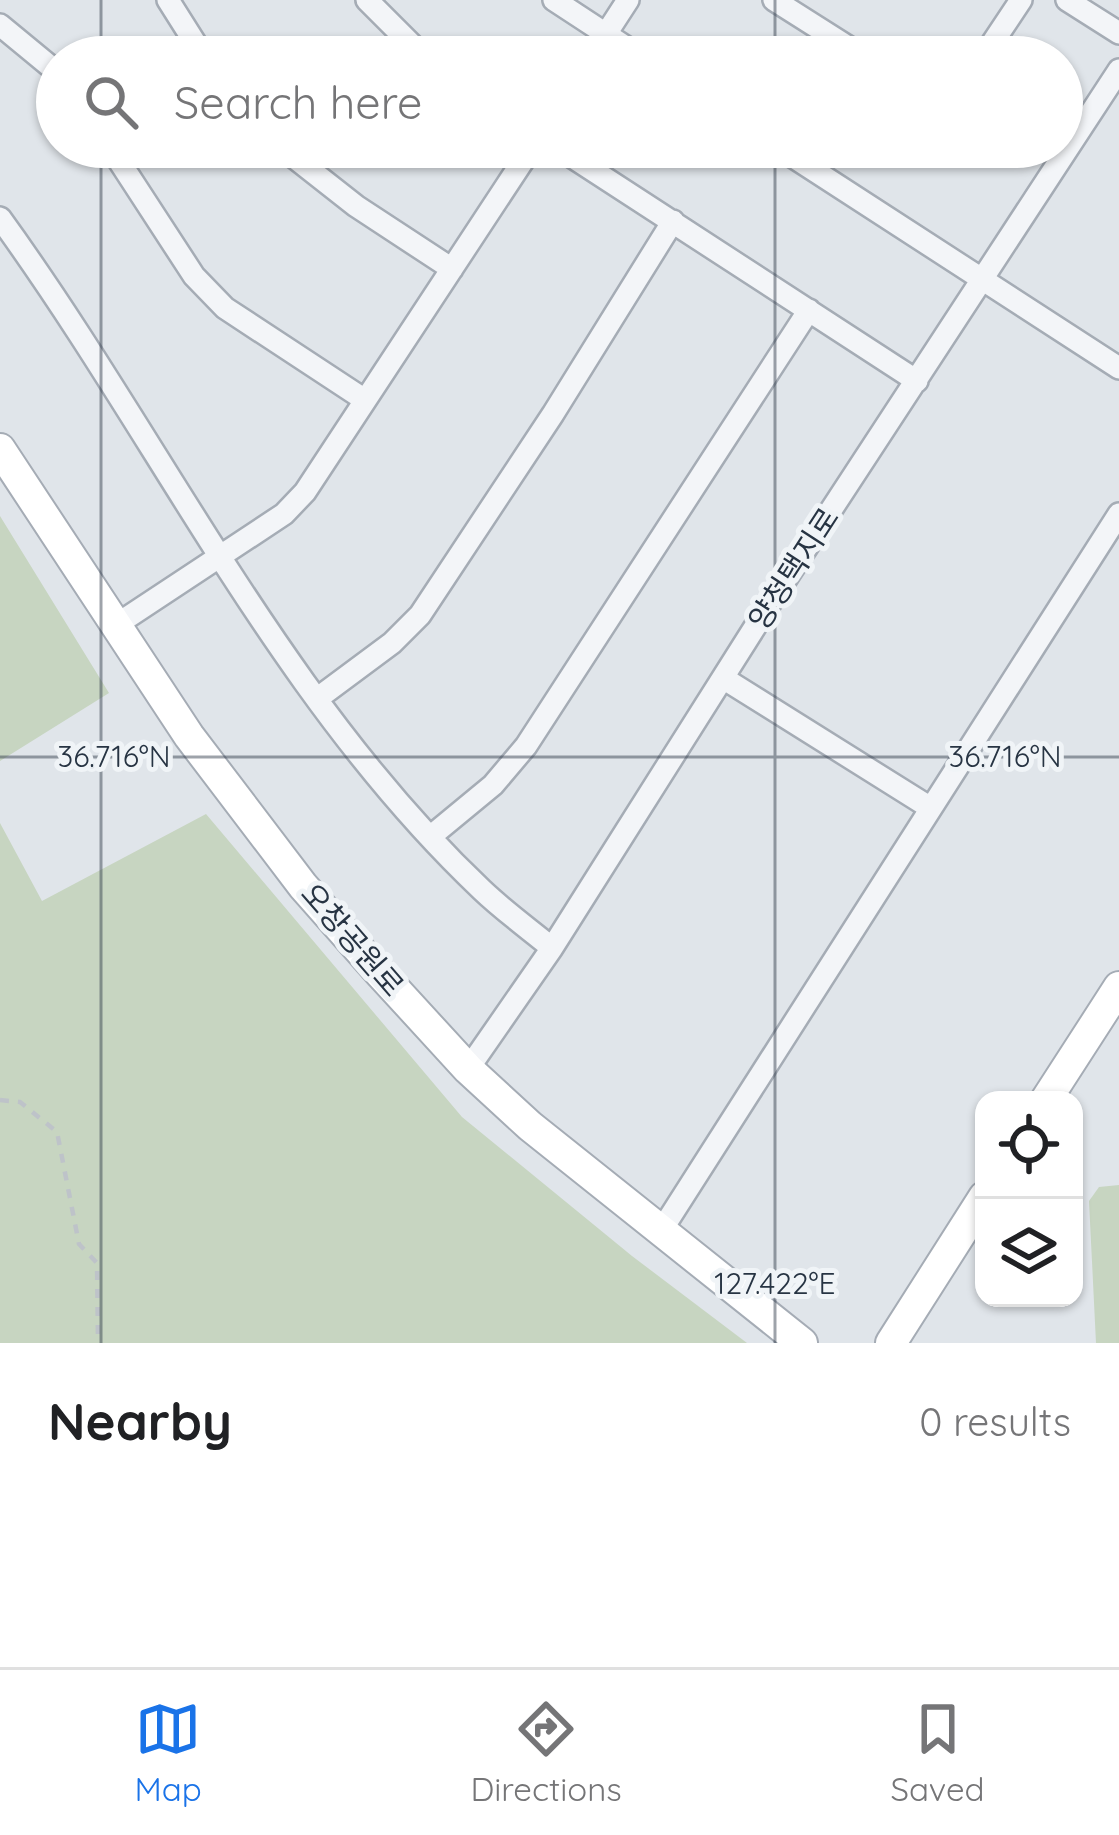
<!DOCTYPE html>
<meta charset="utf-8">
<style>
:root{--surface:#fff;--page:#f2f2f2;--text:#202124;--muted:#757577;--line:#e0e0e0;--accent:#1a73e8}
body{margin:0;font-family:Quicksand,"Noto Sans KR",sans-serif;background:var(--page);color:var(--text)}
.controls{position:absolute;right:36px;bottom:36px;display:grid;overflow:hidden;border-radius:24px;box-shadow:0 3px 9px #0004}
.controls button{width:108px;height:108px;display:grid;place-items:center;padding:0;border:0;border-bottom:3px solid var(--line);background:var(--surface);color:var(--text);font:60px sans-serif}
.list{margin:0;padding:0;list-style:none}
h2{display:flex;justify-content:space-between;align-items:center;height:156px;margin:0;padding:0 48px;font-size:51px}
h2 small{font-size:39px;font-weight:400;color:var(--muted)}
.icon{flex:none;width:66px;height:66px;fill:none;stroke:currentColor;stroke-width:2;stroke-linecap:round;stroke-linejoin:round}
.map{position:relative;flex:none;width:1119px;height:1343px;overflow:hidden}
.search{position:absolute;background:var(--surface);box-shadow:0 3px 9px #0004;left:36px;right:36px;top:36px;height:132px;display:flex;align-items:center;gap:30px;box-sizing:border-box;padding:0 42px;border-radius:66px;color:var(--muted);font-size:45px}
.sheet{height:324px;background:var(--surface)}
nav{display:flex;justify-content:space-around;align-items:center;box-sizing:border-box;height:168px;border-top:3px solid var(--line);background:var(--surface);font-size:33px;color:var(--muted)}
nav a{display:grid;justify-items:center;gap:6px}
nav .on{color:var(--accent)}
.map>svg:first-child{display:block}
.green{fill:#c7d5c1}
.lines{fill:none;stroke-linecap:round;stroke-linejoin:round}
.street-casing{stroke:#a5acb5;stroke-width:26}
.secondary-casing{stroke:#a5acb5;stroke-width:34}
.path{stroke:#bec3c9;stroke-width:4.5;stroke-dasharray:9 9;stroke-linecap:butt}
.street{stroke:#f3f5f8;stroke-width:21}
.secondary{stroke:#fff;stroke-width:30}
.ticks{fill:none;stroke:#273443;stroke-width:3;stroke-opacity:0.45}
.labels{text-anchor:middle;stroke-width:10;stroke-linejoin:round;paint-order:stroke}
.street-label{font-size:30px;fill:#273443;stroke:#f0f4f7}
.ticks-label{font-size:30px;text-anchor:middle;fill:#273443;stroke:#f0f4f7;stroke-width:10;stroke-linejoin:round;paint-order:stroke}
</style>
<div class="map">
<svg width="1119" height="1343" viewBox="0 0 1119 1343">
<rect width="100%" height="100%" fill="#e0e5ea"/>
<path class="green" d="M0,516l109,177 -109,68z
M206,814l256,303 170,139 115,87h-747v-520l42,78z
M1119,1185v158h-23l-7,-142 10,-14z"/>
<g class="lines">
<g class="street-casing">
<path id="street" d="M168,0l36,57
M367,0l57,57
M554,0l87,57
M774,0l90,57
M1067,0l52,33
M0,25l57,47
M591,57l37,-57
M983,57l38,-57
M110,147l84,129 31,32 140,92
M281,147l75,59 96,63
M557,147l360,234
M778,147l341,221
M0,218c161,222 280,481 482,672 22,21 47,39 70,58
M116,625l168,-111 21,-22 227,-345
M723,678l206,129
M318,698l74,-55 28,-28 133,-201 120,-193
M430,837l63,-52 33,-39 283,-436
M468,1069l84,-121 213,-337 354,-541
M661,1231l458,-717"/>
</g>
<g class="secondary-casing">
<path id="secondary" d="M0,449l189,287 114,150 77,87 88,96 62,57 272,217
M1046,1100l73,-113
M891,1343l93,-146"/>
</g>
<path class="path" d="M0,1100l20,2 37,30 22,112 18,19 1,80"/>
<use href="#street" class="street"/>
<use href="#secondary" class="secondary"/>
</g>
<path class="ticks" d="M101,0v57M775,0v57M101,147v1196M775,147v1196M0,757h1119"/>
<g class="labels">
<g class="street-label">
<text transform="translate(794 569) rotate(-57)" y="10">양청택지로</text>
<text transform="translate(352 940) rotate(49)" y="10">오창공원로</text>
</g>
</g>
<g class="ticks-label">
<text x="114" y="767">36.716°N</text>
<text x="1005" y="767">36.716°N</text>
<text x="775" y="1294">127.422°E</text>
</g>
</svg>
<div class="controls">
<button><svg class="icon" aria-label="locate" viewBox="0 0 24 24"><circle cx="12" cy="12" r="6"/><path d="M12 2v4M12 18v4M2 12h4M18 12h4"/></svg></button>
<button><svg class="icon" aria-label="layers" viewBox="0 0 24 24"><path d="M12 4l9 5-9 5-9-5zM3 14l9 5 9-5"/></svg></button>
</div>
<div class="search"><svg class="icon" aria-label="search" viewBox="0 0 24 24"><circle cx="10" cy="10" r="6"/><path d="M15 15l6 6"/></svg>Search here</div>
</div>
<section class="sheet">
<h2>Nearby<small>0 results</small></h2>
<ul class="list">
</ul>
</section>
<nav>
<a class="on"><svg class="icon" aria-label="map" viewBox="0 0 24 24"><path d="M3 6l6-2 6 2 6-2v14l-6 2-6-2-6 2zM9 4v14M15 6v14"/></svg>Map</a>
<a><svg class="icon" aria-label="directions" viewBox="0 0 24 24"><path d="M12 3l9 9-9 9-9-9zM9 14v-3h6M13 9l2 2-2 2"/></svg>Directions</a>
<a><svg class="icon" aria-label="saved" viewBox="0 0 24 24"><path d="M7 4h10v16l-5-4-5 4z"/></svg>Saved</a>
</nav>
